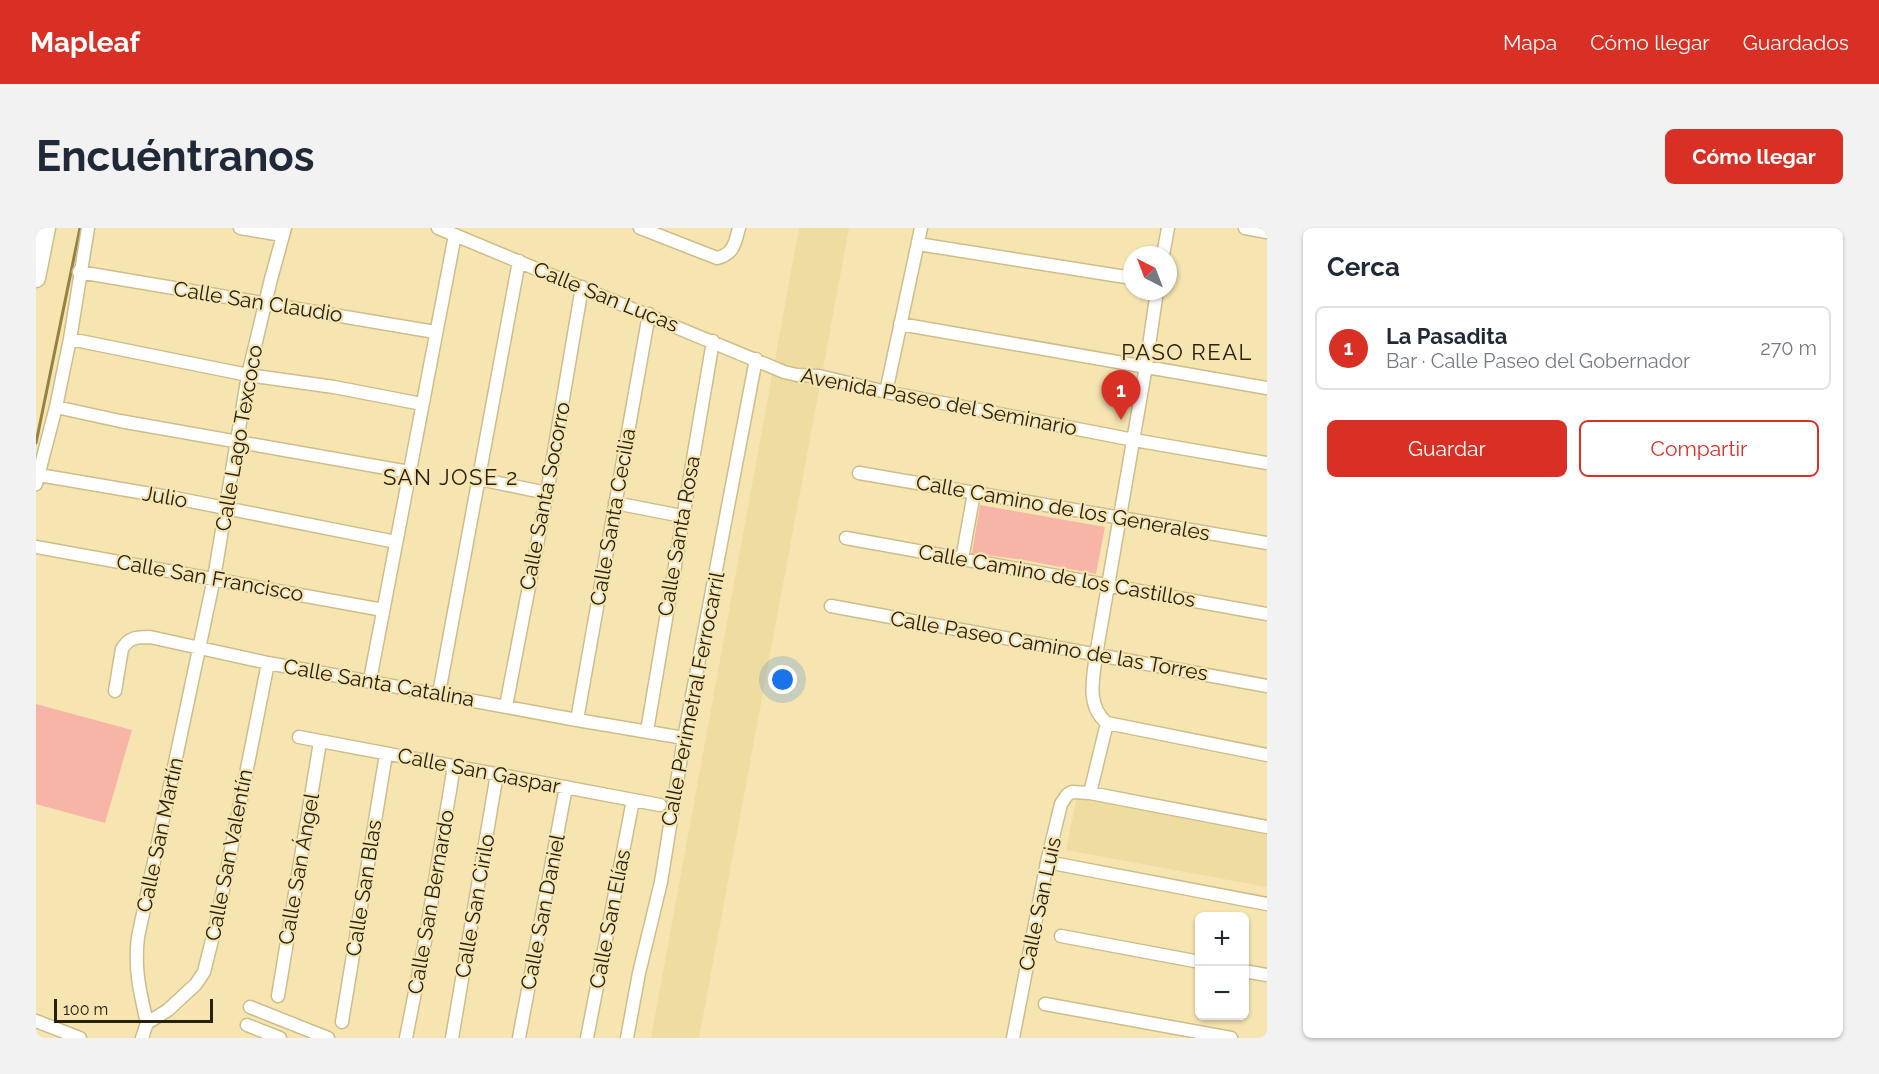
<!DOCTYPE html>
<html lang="es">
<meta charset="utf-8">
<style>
:root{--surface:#fff;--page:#f2f2f3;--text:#1f2937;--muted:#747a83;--line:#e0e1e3;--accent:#d93025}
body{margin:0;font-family:Raleway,sans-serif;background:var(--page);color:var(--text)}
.controls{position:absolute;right:18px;bottom:18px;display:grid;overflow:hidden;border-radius:9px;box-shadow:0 2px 4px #0004}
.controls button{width:54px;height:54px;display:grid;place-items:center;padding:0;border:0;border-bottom:2px solid var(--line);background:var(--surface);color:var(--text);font:30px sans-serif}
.compass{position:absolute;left:1087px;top:18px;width:54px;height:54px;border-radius:50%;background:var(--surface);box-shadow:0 2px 4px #0004;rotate:318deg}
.scale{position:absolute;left:18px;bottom:15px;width:159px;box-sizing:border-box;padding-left:6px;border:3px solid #26200c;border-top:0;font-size:16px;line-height:21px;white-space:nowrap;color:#26200c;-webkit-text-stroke:4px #f6e5b1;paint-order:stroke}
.you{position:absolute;left:747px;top:452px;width:21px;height:21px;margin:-15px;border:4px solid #fff;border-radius:50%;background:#1a73e8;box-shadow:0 0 0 9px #1a73e833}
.badge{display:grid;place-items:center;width:39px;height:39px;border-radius:50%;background:var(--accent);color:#fff;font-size:20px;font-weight:700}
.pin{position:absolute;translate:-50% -50px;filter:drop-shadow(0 2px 3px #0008)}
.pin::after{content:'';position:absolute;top:32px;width:21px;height:18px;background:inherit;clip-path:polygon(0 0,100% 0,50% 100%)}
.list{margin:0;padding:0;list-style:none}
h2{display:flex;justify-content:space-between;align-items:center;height:78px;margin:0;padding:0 24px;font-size:26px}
h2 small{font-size:20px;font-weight:400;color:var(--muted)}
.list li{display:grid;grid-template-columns:39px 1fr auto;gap:18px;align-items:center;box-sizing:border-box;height:84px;margin:0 12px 12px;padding:0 12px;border:2px solid var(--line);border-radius:9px}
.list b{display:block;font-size:22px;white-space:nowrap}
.list p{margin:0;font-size:20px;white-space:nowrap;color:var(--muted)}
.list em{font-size:20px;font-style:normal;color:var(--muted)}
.actions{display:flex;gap:12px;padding:18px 24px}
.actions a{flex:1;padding:14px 0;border:2px solid var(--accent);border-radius:9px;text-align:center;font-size:21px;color:var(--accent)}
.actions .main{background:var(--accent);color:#fff}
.map{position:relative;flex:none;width:1231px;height:810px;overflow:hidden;border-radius:9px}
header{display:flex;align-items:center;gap:36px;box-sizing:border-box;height:84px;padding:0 30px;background:var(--accent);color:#fff}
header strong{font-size:28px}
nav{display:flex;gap:33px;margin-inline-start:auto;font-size:21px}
.intro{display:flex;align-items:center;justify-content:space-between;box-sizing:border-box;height:144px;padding:0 36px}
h1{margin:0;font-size:42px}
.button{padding:15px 27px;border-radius:9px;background:var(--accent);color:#fff;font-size:21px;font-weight:700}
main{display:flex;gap:36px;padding:0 36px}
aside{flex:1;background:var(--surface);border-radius:9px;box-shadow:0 2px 4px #0004}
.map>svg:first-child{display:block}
.built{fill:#efdca0}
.green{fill:#f7b5a7}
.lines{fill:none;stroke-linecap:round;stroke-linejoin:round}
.stream{stroke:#958143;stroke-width:3}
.street-casing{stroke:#cebd8a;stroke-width:15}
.secondary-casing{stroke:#cebd8a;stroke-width:21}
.street{stroke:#fff;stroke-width:12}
.secondary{stroke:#fff;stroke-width:18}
.labels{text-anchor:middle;stroke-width:4.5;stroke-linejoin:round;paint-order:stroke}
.street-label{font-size:21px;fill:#26200c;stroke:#f6e5b1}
.neighbourhood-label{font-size:22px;letter-spacing:1.5px;fill:#26200c;stroke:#f6e5b1}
</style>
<header>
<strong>Mapleaf</strong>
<nav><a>Mapa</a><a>Cómo llegar</a><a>Guardados</a></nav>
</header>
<div class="intro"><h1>Encuéntranos</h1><a class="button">Cómo llegar</a></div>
<main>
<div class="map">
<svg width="1231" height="810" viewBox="0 0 1231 810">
<rect width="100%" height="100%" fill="#f6e5b1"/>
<path class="built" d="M763,0h50l-150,810h-48z
M1041,569l190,35v55l-201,-37z"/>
<path class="green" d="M944,277l125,22 -9,47 -72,-14 -52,-7z
M0,476l96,26 -27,93 -69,-19z"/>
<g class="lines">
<path class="stream" d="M0,215l44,-215"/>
<g class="street-casing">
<path id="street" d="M204,0l42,7
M402,0l346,144 13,3 22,1 67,16 248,48 133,23
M604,0l77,30c17,-4 18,-15 22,-30
M1209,0l22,4
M882,16l214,34
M1127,27l5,-27
M43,44l356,60
M864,96l367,64
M34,111l178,36 86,12 88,17
M850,164l35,-164
M20,179l64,14 289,51
M823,245l408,70
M3,247l141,24 216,43
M443,251l68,14
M0,256l20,-77 14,-68 18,-111
M579,275l67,13
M810,310l421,76
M0,319l347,63
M926,331l12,-66
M795,378l436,80
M334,452l85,-445
M79,463l7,-42c7,-12 15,-12 28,-12l118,26 309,57 107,18
M403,465l80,-432
M470,478l41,-213 35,-206
M541,492l72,-406
M1071,495c-21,-17 -14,-44 -11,-68l50,-289 11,-75
M1071,495l160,32
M611,503l66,-390
M263,509l361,68
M1054,565l17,-70
M1011,634l220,42
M1025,708l139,26
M1208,743l23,4
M242,768l42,-254
M1009,776l186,34
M214,779l78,31
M0,793l44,17
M306,794l44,-268
M111,795c-7,-31 -13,-54 -9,-86l76,-359 34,-203 23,-96 14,-51
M111,795l21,-13 28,-26 8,-12 13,-52 51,-257
M211,797l33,13
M106,810l5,-15
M370,810l19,-97 29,-175
M416,810l45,-264
M483,810l47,-251
M551,810l46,-238
M591,810l12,-65 22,-91 23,-144 72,-379
M977,810l34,-176 14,-58 6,-9 5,-3 18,1 177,34"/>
</g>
<g class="secondary-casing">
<path id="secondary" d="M0,50l10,-50"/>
</g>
<use href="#street" class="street"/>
<use href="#secondary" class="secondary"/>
</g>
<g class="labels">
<g class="street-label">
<text transform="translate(570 69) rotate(22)" y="7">Calle San Lucas</text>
<text transform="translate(222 74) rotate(9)" y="7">Calle San Claudio</text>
<text transform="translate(903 174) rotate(11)" y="7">Avenida Paseo del Seminario</text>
<text transform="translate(203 210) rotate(-80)" y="7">Calle Lago Texcoco</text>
<text transform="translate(509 268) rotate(-79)" y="7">Calle Santa Socorro</text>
<text transform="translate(129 269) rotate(10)" y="7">Julio</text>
<text transform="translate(1027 280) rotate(10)" y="7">Calle Camino de los Generales</text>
<text transform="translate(577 289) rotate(-80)" y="7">Calle Santa Cecilia</text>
<text transform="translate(643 308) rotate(-80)" y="7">Calle Santa Rosa</text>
<text transform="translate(1021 348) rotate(10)" y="7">Calle Camino de los Castillos</text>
<text transform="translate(174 350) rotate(10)" y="7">Calle San Francisco</text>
<text transform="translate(1013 418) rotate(10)" y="7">Calle Paseo Camino de las Torres</text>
<text transform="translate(343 455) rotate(10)" y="7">Calle Santa Catalina</text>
<text transform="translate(657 471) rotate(-79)" y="7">Calle Perimetral Ferrocarril</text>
<text transform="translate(443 543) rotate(11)" y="7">Calle San Gaspar</text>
<text transform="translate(124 607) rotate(-78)" y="7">Calle San Martín</text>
<text transform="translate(193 627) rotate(-79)" y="7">Calle San Valentín</text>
<text transform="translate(263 641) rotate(-80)" y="7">Calle San Ángel</text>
<text transform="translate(328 660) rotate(-81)" y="7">Calle San Blas</text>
<text transform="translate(395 674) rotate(-80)" y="7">Calle San Bernardo</text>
<text transform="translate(1004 676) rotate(-78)" y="7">Calle San Luis</text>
<text transform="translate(439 678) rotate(-80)" y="7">Calle San Cirilo</text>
<text transform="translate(507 684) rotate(-79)" y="7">Calle San Daniel</text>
<text transform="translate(574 691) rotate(-79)" y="7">Calle San Elías</text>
</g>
<g class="neighbourhood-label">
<text x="1151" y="132">PASO REAL</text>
<text x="415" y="257">SAN JOSE 2</text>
</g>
</g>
</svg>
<div class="controls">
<button>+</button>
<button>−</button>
</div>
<svg class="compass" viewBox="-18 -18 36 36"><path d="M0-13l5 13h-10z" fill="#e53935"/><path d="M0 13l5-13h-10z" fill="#747a83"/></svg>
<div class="scale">100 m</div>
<div class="you"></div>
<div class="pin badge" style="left:1085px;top:192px">1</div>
</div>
<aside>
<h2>Cerca<small></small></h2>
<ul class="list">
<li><span class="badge">1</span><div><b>La Pasadita</b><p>Bar · Calle Paseo del Gobernador</p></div><em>270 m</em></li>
</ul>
<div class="actions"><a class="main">Guardar</a><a>Compartir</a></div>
</aside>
</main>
